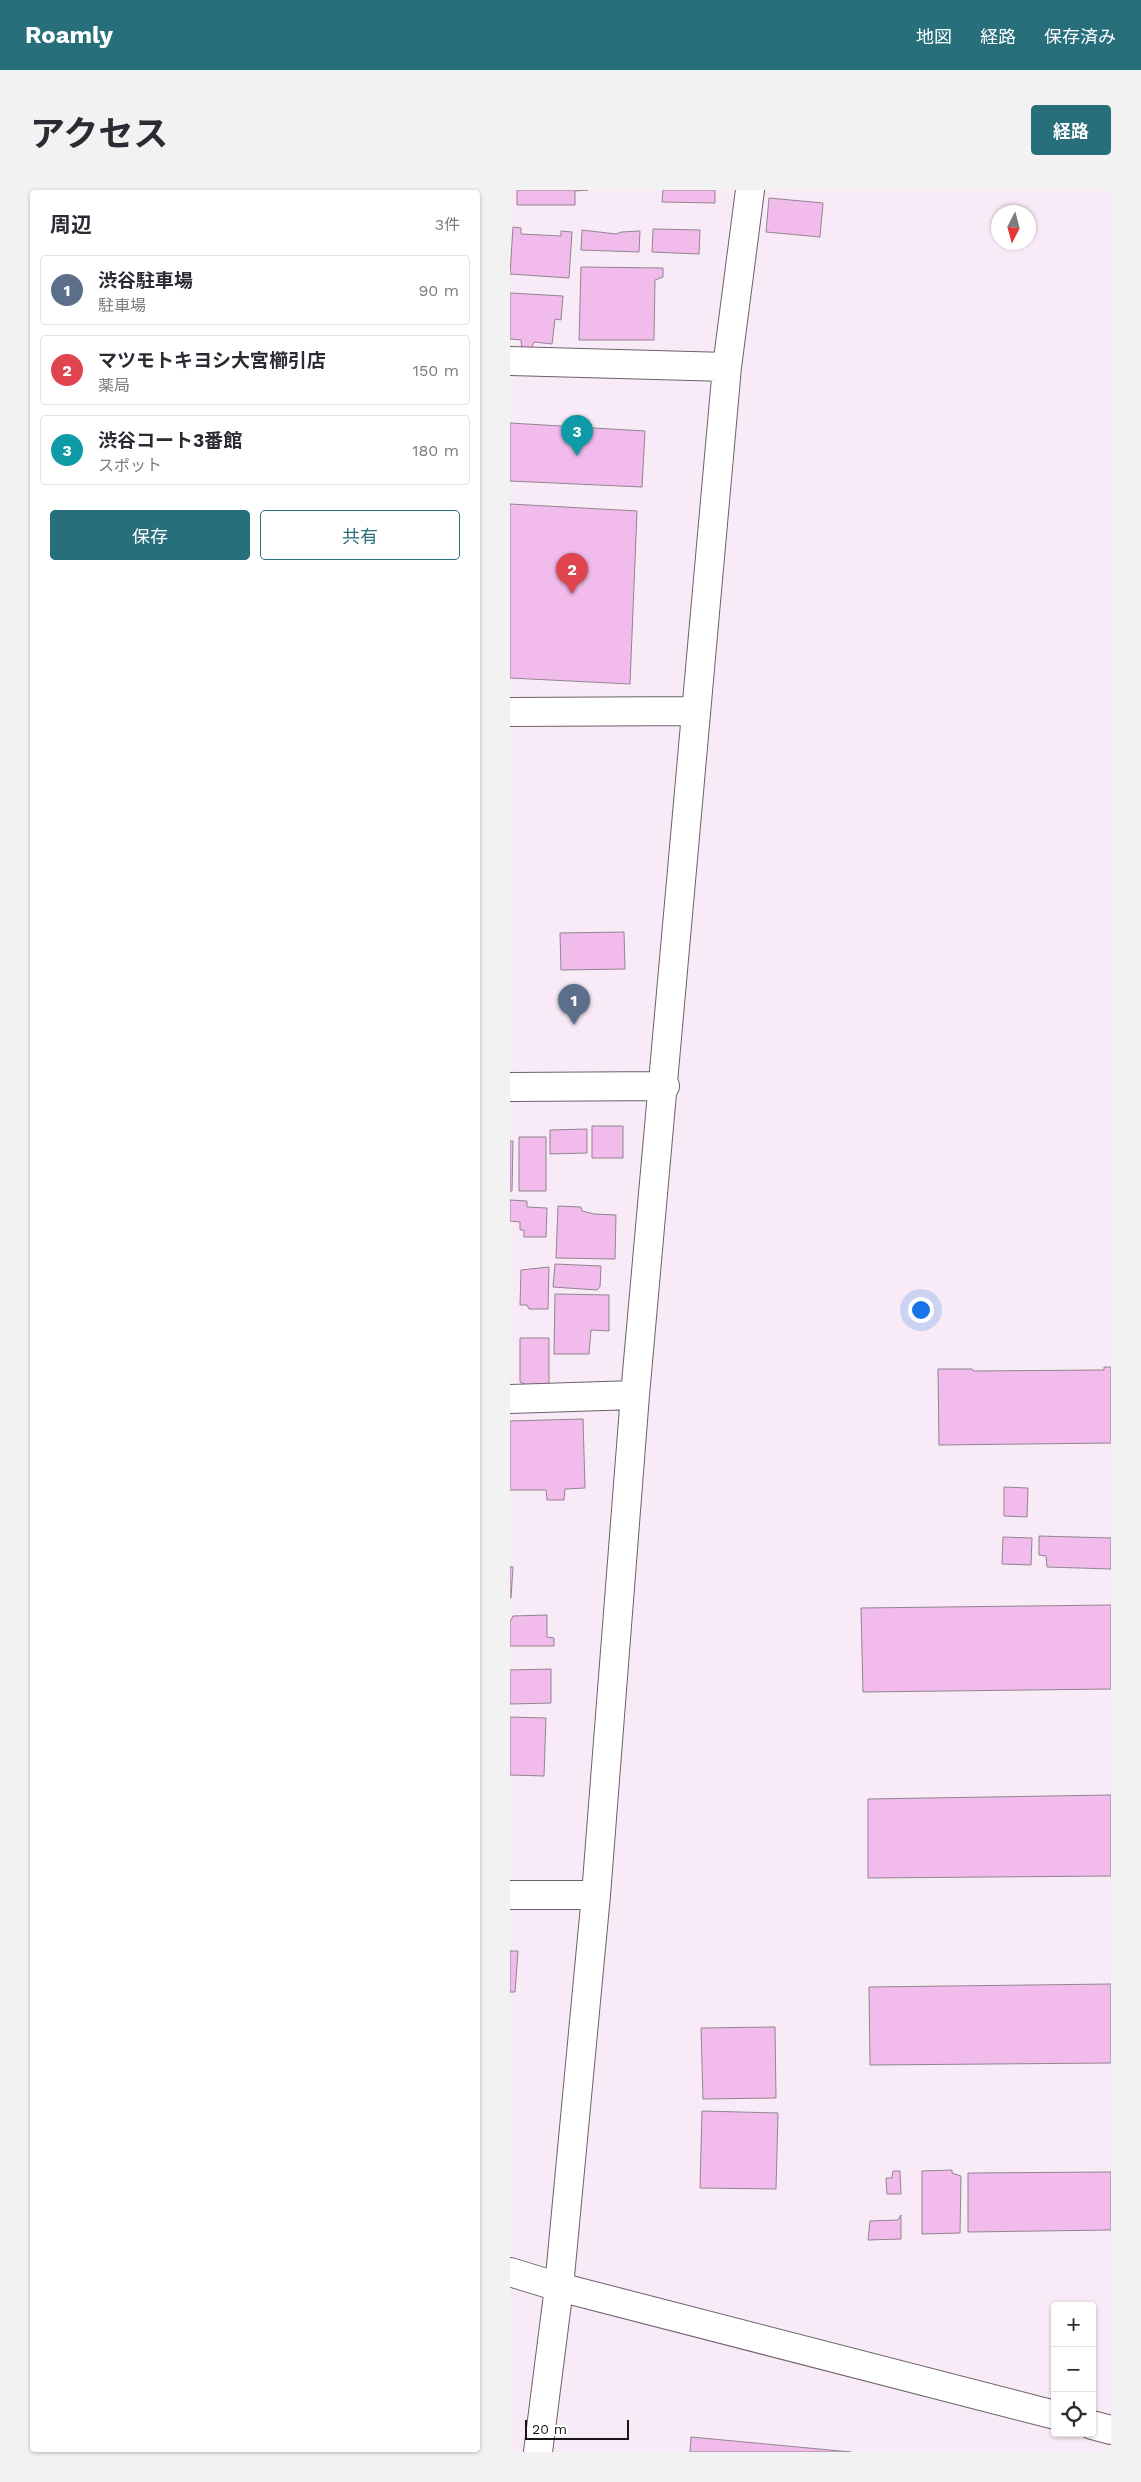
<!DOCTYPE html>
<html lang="ja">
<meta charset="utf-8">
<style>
:root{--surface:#fff;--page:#f2f2f3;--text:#2b2b33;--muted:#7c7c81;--line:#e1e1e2;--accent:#286f7c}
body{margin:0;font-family:"Work Sans","Noto Sans JP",sans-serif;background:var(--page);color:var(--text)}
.controls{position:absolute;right:15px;bottom:15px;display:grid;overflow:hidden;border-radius:5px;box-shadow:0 1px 4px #0004}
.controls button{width:45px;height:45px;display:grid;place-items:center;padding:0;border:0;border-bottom:1px solid var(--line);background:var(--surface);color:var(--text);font:25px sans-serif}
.compass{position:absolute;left:481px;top:15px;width:45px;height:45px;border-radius:50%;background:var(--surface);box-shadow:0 1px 4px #0004;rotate:186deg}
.scale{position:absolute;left:15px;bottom:12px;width:104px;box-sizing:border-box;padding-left:5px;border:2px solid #191519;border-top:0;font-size:14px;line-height:18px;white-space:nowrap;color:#191519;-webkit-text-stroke:4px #fff;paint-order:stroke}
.you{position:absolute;left:410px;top:1119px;width:18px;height:18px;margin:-12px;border:4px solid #fff;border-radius:50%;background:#1a73e8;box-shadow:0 0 0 8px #1a73e833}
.badge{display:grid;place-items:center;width:32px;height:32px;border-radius:50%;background:var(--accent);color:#fff;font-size:16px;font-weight:700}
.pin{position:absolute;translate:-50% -41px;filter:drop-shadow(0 1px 2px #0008)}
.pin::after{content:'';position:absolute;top:26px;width:18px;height:15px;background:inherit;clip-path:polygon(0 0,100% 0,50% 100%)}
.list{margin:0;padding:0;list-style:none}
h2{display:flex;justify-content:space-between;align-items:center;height:65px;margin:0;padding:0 20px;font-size:21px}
h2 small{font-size:16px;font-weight:400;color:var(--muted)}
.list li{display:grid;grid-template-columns:32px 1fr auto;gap:15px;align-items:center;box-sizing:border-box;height:70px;margin:0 10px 10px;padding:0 10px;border:1px solid var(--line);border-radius:5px}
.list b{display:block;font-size:19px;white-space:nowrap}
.list p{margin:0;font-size:16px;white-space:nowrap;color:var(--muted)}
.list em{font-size:16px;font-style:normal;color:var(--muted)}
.actions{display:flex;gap:10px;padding:15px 20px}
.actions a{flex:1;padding:11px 0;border:1px solid var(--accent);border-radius:5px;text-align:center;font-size:18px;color:var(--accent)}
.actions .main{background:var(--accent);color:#fff}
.icon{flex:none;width:28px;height:28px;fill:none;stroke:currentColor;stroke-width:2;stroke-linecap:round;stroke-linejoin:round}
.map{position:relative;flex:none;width:601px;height:2262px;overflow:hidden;border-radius:5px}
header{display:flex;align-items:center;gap:30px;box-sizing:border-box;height:70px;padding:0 25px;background:var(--accent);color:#fff}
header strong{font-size:24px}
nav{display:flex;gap:28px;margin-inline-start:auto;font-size:18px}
.intro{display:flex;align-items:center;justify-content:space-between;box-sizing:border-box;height:120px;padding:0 30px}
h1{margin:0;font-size:35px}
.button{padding:12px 22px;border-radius:5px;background:var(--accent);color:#fff;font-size:18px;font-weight:700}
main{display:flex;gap:30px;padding:0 30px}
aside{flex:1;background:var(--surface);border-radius:5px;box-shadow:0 1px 4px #0004}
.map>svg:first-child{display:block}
.building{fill:#f1bcec;stroke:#918590}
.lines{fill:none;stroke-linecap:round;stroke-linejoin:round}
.minor-casing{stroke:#6d616c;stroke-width:30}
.minor{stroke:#fff;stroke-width:28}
</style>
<header>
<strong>Roamly</strong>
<nav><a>地図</a><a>経路</a><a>保存済み</a></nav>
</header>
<div class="intro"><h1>アクセス</h1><a class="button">経路</a></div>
<main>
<aside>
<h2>周辺<small>3件</small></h2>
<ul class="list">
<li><span class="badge" style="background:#5c6f8a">1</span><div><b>渋谷駐車場</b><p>駐車場</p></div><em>90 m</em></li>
<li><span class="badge" style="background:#e0444e">2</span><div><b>マツモトキヨシ大宮櫛引店</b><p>薬局</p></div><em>150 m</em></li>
<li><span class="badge" style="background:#0f9aa8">3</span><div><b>渋谷コート3番館</b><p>スポット</p></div><em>180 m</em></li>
</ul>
<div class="actions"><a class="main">保存</a><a>共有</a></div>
</aside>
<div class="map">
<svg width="601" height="2262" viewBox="0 0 601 2262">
<rect width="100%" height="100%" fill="#f8eaf6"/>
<path class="building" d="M7,0h71l-13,1v14h-58z
M153,0h52v13l-53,-1z
M259,8l54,5 -3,34 -54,-5z
M3,37l8,1v6l40,2v-5l11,1 -3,46 -59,-4z
M143,39l47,1 -1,24 -47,-2z
M72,40l34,4 5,-2 19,-1 -1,21 -58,-2z
M71,77l82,1v9l-8,3 -1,60h-75z
M0,103l53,3 -2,24 -6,-1 -3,25 -18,-2 -4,9 -8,-1 -1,-10 -11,-1z
M0,233l135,8 -3,56 -132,-6z
M0,314l127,7 -7,173 -120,-6z
M114,742l1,37 -64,1 -1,-37z
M82,936h31v32h-31z
M77,939v24l-37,1v-24z
M9,947h27v54h-27z
M0,951h3l-1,50h-2z
M0,1010l17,1v6l20,1 -1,29h-22v-7h-4v-8l-10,-1z
M48,1016l23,1 1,4 12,3 22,1 -1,44 -59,-1z
M45,1074l46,2 -1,21 -3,3 -44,-3z
M39,1077l-1,42h-19l-2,-4h-7l1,-35z
M45,1104l54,1v36l-18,-1 -2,24h-35z
M10,1148h29v47h-22l-7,-3z
M594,1177h7v76l-172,2 -1,-76h34l1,2 131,-1z
M73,1229l2,69 -20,1 -1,11h-17l-1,-10h-36v-69z
M494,1297l24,1 -1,29 -23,-1z
M529,1346l72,2v31l-64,-2 -1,-11 -7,-1z
M493,1347l29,1 -1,27 -29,-1z
M0,1377h3l-2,31h-1z
M601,1415v84l-248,3 -2,-84z
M37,1425v22l7,1v8h-44v-24l3,-6z
M41,1479v34l-41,1v-34z
M0,1527l36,1 -2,58 -34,-1z
M601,1605v81l-243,2v-79z
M0,1761h8l-3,41h-5z
M601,1794v79l-241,2 -1,-78z
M265,1837l1,71 -73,1 -2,-71z
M192,1921l76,2 -2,76 -76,-1z
M442,1980v3l9,3 -1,57 -38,1v-63z
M383,1981h7l1,23h-14l-1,-16h6z
M601,1982v58l-143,2v-59z
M391,2025v24l-33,1 2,-19 28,-1z
M181,2247l160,15h-161z"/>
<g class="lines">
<g class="minor-casing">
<path id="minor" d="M0,171l217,6
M0,522l186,-1
M0,897l155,-1
M0,1209l125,-4
M0,1705h86
M0,2082l49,15 496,128
M582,2235l19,5
M28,2262l21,-165 37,-392 39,-500 92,-1028 23,-177"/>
</g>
<use href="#minor" class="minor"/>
</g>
</svg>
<div class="controls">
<button>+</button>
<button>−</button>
<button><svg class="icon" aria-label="locate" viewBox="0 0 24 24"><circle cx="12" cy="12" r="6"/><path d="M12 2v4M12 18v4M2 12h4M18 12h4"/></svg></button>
</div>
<svg class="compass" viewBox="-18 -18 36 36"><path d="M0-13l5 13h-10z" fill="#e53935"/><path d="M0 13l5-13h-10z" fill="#7c7c81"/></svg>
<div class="scale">20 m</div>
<div class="you"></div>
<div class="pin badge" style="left:64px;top:835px;background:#5c6f8a">1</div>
<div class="pin badge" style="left:62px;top:404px;background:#e0444e">2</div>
<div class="pin badge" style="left:67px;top:266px;background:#0f9aa8">3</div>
</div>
</main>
